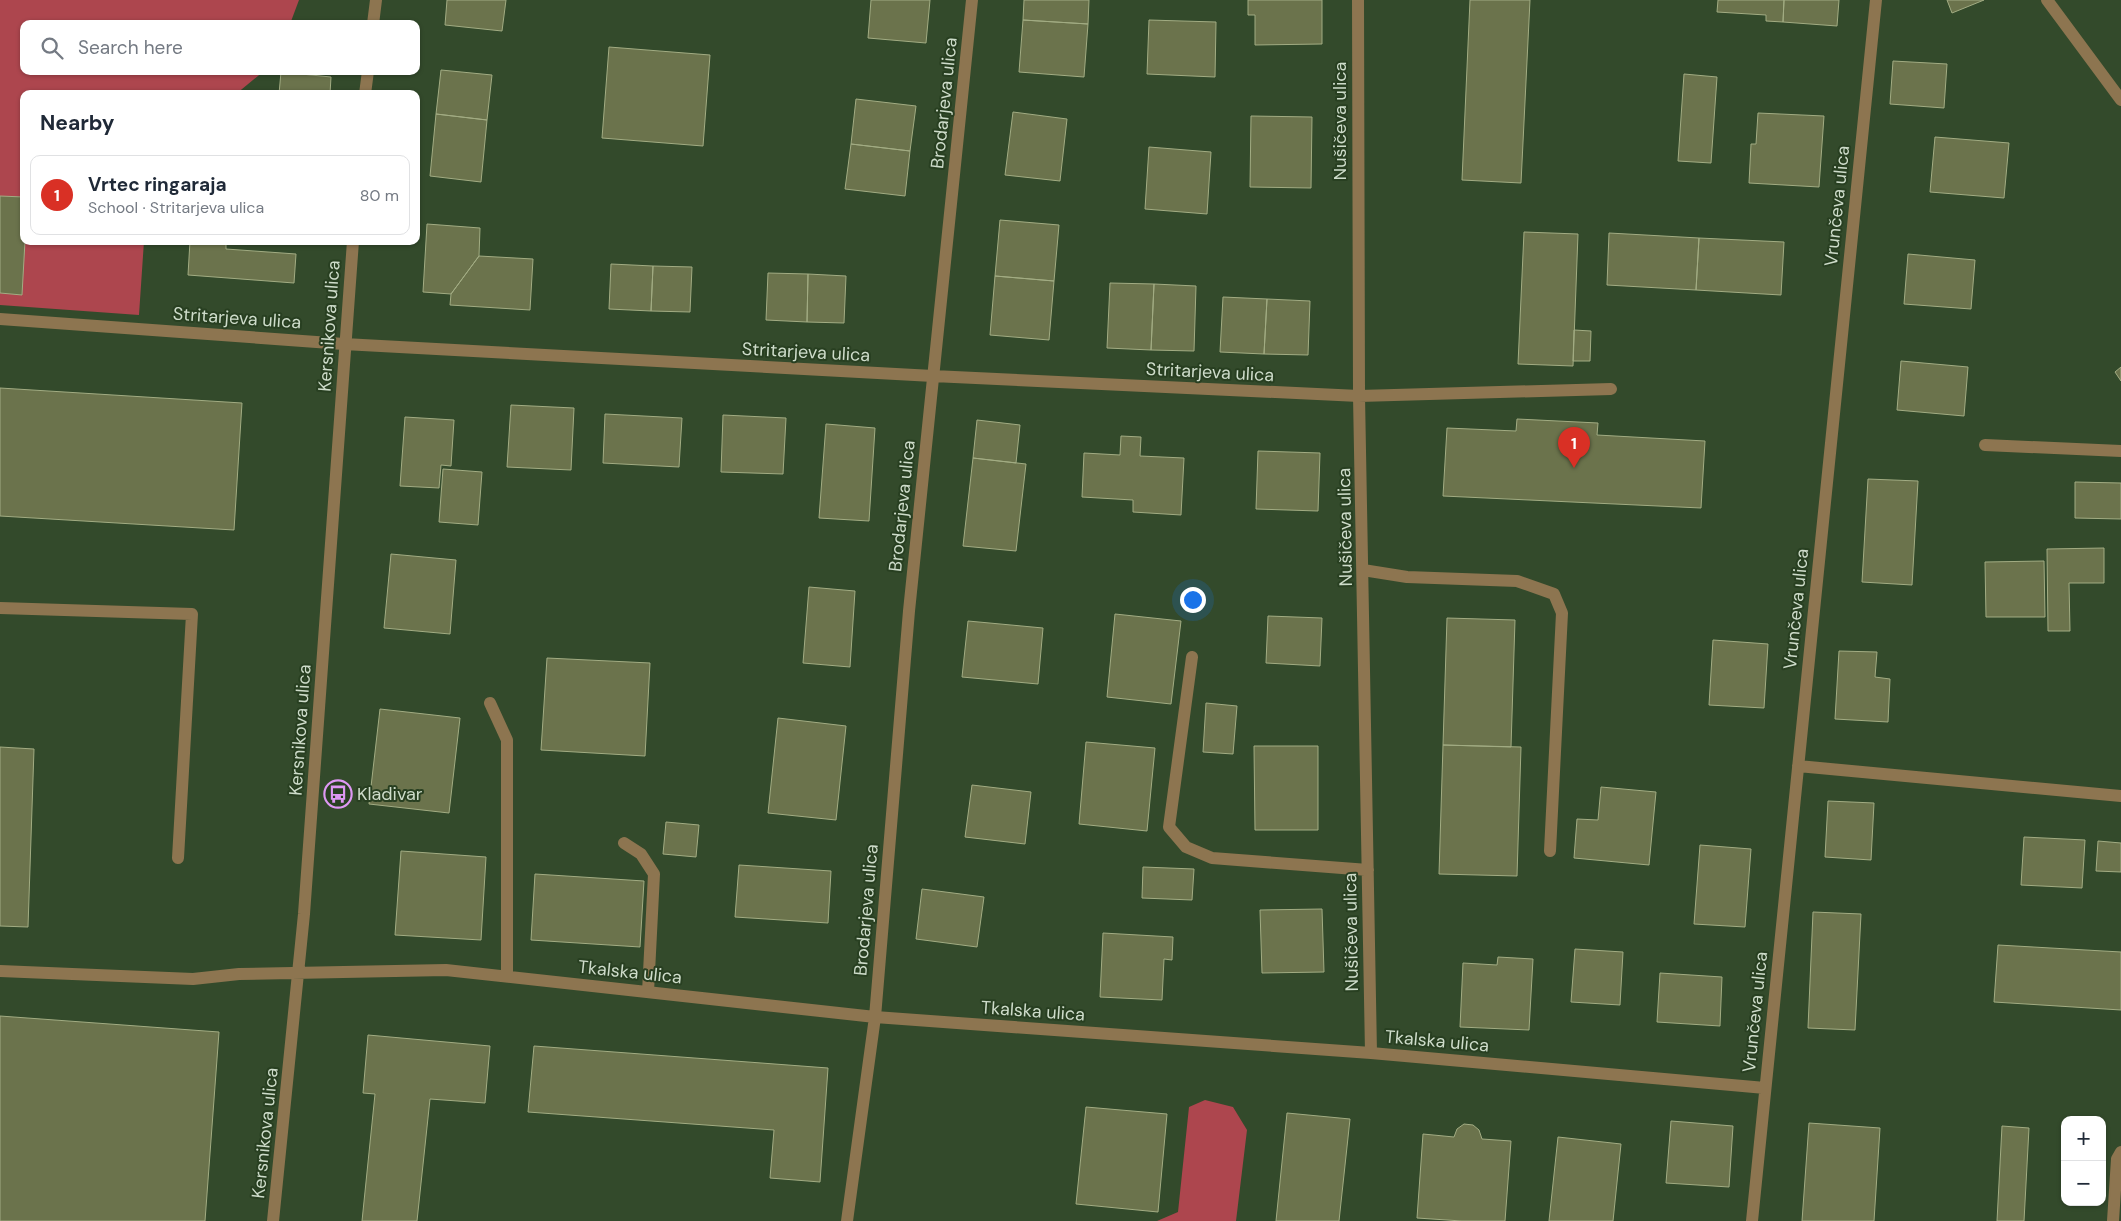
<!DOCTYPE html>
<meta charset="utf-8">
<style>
:root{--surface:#fff;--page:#f2f2f3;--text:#1f2937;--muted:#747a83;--line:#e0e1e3;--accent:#d93025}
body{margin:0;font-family:"DM Sans",sans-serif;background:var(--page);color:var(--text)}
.controls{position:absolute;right:15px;bottom:15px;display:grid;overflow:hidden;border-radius:10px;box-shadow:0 1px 4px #0004}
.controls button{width:45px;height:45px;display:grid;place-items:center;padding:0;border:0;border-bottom:1px solid var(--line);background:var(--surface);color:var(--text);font:25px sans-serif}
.you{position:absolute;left:1192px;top:599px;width:18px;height:18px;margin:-12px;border:4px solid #fff;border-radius:50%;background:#1a73e8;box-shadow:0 0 0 8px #1a73e833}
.badge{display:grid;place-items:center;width:32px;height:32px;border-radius:50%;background:var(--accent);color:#fff;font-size:16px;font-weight:700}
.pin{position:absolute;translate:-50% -41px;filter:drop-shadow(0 1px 2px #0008)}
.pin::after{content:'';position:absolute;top:26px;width:18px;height:15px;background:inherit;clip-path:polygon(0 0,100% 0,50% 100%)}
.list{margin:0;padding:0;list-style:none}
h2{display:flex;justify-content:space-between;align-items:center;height:65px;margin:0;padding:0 20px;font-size:21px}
h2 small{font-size:16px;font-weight:400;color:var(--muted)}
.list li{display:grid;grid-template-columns:32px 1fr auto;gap:15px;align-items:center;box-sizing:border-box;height:80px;margin:0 10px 10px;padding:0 10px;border:1px solid var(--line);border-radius:10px}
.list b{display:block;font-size:19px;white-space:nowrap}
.list p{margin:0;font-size:16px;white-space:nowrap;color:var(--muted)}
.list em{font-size:16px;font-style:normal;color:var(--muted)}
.icon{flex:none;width:28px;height:28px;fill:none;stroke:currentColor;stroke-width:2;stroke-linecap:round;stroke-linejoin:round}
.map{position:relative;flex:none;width:2121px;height:1221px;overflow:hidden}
.search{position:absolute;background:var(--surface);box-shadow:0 1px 4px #0004;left:20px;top:20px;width:400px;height:55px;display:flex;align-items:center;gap:12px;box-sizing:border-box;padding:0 18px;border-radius:10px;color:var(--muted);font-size:19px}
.panel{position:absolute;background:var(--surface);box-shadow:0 1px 4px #0004;left:20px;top:90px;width:400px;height:155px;border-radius:10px}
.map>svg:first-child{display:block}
.green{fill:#ad464e}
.building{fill:#6b734c;stroke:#a2ac83}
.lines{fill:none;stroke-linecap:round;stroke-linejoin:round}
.minor{stroke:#8d7550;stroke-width:12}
.labels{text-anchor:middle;stroke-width:4;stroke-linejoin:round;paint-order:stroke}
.street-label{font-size:18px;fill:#cedcca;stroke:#283f21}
.poi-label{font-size:18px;fill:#cedcca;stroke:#283f21;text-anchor:start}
</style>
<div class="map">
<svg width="2121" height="1221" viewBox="0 0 2121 1221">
<rect width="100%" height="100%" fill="#334a2b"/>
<path class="green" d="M0,0h299l-9,24h-266v47h240l-28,23h-212v147h120l-5,74 -139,-10z
M1205,1100l28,7 14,23 -11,91h-79l21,-9 11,-105z"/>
<path class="building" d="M447,0h59l-4,31 -57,-6z
M871,0h59l-4,43 -58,-5z
M1024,0h65l-1,24 -65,-4z
M1248,0h74v44l-67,1v-30h-7z
M1470,0h60l-9,183 -59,-3z
M1718,0h66l-1,22 -17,-1v-6l-49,-3z
M1784,0h55l-2,26 -54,-4z
M1947,0h37l-32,13z
M1023,20l65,4 -4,53 -65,-5z
M1149,20l67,2 -1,55 -68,-3z
M609,47l101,8 -7,91 -101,-8z
M1893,61l54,3 -3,44 -54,-4z
M441,70l51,5 -5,45 -51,-6z
M281,72l50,5 -1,17h-51z
M1684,74l33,3 -6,86 -33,-2z
M856,99l60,7 -6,45 -59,-7z
M1013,112l54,7 -7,62 -55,-6z
M1758,113l66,3 -5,71 -70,-4 2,-39h5z
M436,114l51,6 -6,62 -51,-6z
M1251,116l61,1 -1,71 -61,-1z
M1935,137l74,6 -5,55 -74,-6z
M851,144l59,7 -5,45 -60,-7z
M1149,147l62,5 -4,62 -62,-5z
M0,196l24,1 1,44 -3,54 -22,-2z
M1000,220l59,5 -5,56 -59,-5z
M427,224l53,4 -1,28 -28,38 -28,-2z
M1524,232l54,2 -5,132 -55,-2z
M1609,233l90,5 -3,52 -89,-5z
M1699,238l85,4 -3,53 -85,-5z
M190,241h36v8l70,5 -2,29 -106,-8z
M1908,254l67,6 -4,49 -67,-5z
M479,256l54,3 -3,51 -80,-5 1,-11z
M611,264l42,2 -2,45 -42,-2z
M653,266l39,1 -2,45 -39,-1z
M768,273l40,1 -1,48 -41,-2z
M808,274l38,2 -2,47 -37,-1z
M995,276l59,5 -5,59 -59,-5z
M1110,283l44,1 -3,66 -44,-2z
M1154,284l42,2 -2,65 -43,-1z
M1223,297l44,2 -3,55 -44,-2z
M1267,299l43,2 -2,54 -44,-1z
M1574,330l17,1 -1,30h-17z
M1901,361l67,6 -4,49 -67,-6z
M2121,367v14l-6,-9z
M0,388l242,15 -8,127 -234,-14z
M511,405l63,3 -3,62 -64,-3z
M605,414l77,4 -3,49 -76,-4z
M723,415l63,3 -3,56 -62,-2z
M405,417l49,3 -3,46 -10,-1 -2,23 -39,-2z
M1517,419l81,4 -1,12 108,6 -4,67 -258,-12 4,-68 69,3z
M977,420l43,5 -4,38 -43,-5z
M826,424l49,4 -6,93 -50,-3z
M1121,436l20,1 -1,19 44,2 -3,57 -48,-3v-12l-51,-3 2,-44 36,2z
M1258,451l62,2 -2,58 -62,-2z
M973,458l53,6 -10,87 -53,-5z
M443,469l39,3 -4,53 -39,-3z
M1868,479l50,2 -6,104 -50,-3z
M2075,482l46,1v36l-46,-1z
M2104,548v35h-35l1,48h-22l-1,-82z
M391,554l65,6 -6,74 -66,-6z
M2044,561l1,56h-59l-1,-55z
M809,587l46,4 -5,76 -47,-4z
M1115,614l66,7 -10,83 -64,-7z
M1268,616l54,2 -2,48 -54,-3z
M1447,618l68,2 -4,127 -68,-2z
M968,621l75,7 -5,56 -76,-7z
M1713,640l55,4 -4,64 -55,-3z
M1839,651l38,1 -2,25 15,2 -2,43 -53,-3z
M547,658l103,5 -5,93 -104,-6z
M1206,703l31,3 -4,48 -30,-2z
M380,709l80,9 -11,95 -80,-9z
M778,718l68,8 -10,94 -68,-7z
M1086,742l69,6 -8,83 -68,-7z
M1443,745l78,2 -4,129 -78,-2z
M1254,746h64v84h-63z
M0,747l34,2 -6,178 -28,-1z
M972,785l59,7 -6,52 -60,-7z
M1601,787l55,5 -7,73 -75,-7 3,-39 21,1z
M1828,801l46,2 -3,57 -46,-3z
M666,822l33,3 -3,32 -33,-3z
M2024,837l61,3 -3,48 -61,-3z
M2098,841l23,2v29l-25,-1z
M1700,845l51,4 -6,78 -51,-3z
M401,851l85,6 -5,83 -86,-5z
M739,865l92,6 -3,52 -93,-6z
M1143,867l51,2 -2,31 -50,-2z
M535,874l109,7 -4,66 -109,-7z
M922,889l62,8 -7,50 -61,-8z
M1322,909l2,63 -62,1 -2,-63z
M1813,912l48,2 -6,116 -47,-2z
M1103,933l70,4 -1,23 -8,-1 -2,41 -62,-3z
M1998,945l123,7v58l-127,-8z
M1575,949l48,3 -3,53 -49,-3z
M1498,957l35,2 -4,71 -69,-3 3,-64 34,2z
M1660,973l62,4 -2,49 -63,-4z
M0,1016l219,16 -14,189h-205z
M368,1035l122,11 -5,57 -55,-4 -13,122h-55l13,-127 -12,-1z
M534,1046l294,22 -8,114 -50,-4 4,-48 -246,-18z
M1086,1107l81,7 -9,98 -82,-8z
M1287,1113l63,6 -11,102h-63z
M1671,1121l62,5 -4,61 -63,-4z
M1809,1123l71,5 -6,93h-72z
M1464,1124l9,1 6,5 3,9 29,2 -6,80h-43l-45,-3 6,-84 31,3 3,-8z
M2002,1126l27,2 -5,93h-27z
M1558,1137l63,7 -8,77h-64z"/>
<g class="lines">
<path class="minor" d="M1358,0l1,396 12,657
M2047,0l74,100
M373,24l3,-24
M365,94l3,-23
M0,319l344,25 589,32 426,20 252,-7
M1985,445l136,6
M1363,570l44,7 110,4 37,13 8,19 -12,238
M0,608l192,6 -14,244
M1192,657l-23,170 17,20 26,11 156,12
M490,703l17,37v236
M1798,766l323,30
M624,843l17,11 13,20 -6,118
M0,971l193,8 46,-5 207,-4 429,47 496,36 394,35
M273,1221l31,-307 49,-673
M847,1221l28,-204 34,-406 63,-611
M1752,1221l124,-1221
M2113,1221l4,-62 4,-7"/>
</g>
<defs>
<g id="bus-ring" transform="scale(1.4375)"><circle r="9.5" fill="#283f21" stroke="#de98f3" stroke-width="1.5"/><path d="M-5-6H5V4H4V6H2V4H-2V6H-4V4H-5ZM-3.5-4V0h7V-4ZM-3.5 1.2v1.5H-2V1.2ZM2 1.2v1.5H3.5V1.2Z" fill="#de98f3"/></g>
</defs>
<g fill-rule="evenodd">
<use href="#bus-ring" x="338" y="794"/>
</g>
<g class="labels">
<g class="street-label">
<text transform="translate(944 103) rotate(-84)" y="6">Brodarjeva ulica</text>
<text transform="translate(1340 121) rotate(-90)" y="6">Nušičeva ulica</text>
<text transform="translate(1837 206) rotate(-84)" y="6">Vrunčeva ulica</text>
<text transform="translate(237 318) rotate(4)" y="6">Stritarjeva ulica</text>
<text transform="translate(329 326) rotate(-86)" y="6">Kersnikova ulica</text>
<text transform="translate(806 352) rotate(3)" y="6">Stritarjeva ulica</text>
<text transform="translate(1210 372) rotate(3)" y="6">Stritarjeva ulica</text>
<text transform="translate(902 506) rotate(-84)" y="6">Brodarjeva ulica</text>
<text transform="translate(1345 527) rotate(-91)" y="6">Nušičeva ulica</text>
<text transform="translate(1796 609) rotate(-84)" y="6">Vrunčeva ulica</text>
<text transform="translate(300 730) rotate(-86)" y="6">Kersnikova ulica</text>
<text transform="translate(866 910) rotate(-85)" y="6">Brodarjeva ulica</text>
<text transform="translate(1351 932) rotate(-91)" y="6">Nušičeva ulica</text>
<text transform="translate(630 972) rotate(6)" y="6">Tkalska ulica</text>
<text transform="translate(1033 1011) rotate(4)" y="6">Tkalska ulica</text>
<text transform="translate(1755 1012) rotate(-84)" y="6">Vrunčeva ulica</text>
<text transform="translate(1437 1041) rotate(5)" y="6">Tkalska ulica</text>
<text transform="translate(265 1133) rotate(-84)" y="6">Kersnikova ulica</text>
</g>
<g class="poi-label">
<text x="357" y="800">Kladivar</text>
</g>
</g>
</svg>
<div class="controls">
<button>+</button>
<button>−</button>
</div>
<div class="you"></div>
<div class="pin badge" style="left:1574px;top:468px">1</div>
<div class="search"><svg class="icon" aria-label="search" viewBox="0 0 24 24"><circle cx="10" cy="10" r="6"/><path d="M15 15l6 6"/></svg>Search here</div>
<section class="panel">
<h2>Nearby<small></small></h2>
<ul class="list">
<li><span class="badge">1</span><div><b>Vrtec ringaraja</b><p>School · Stritarjeva ulica</p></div><em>80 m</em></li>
</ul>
</section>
</div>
